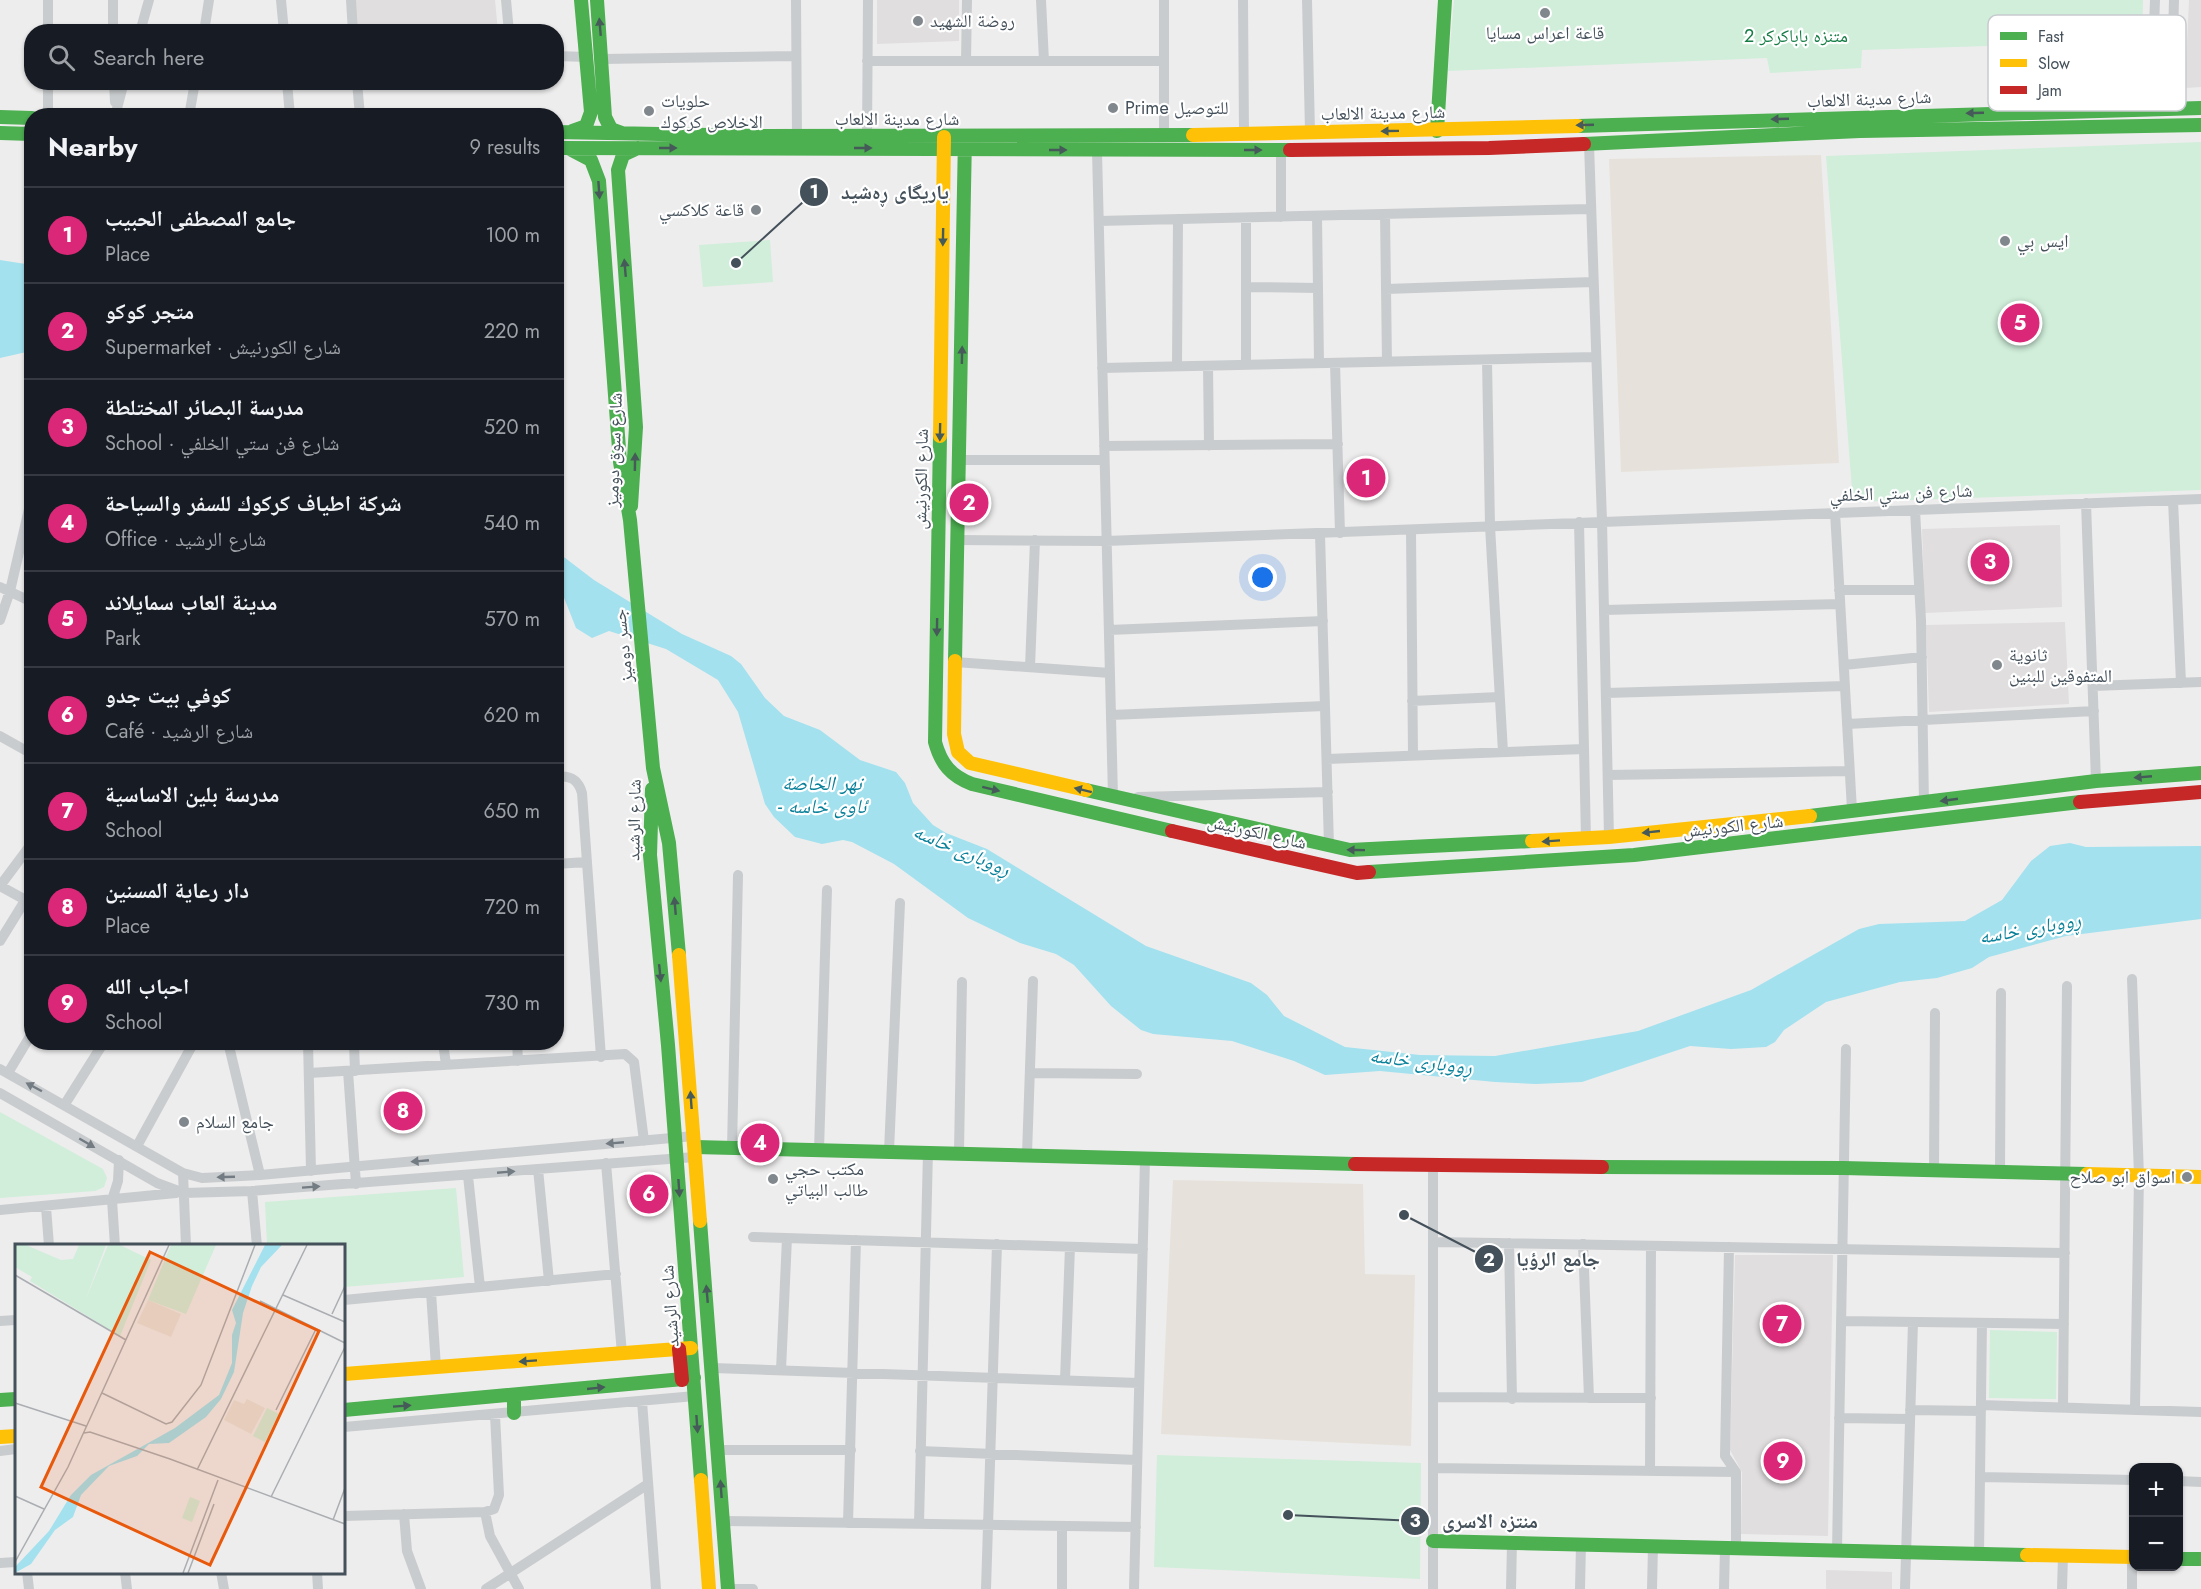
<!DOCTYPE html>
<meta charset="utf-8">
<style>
:root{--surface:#171b24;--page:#20242c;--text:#f1f3f6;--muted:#9ea1a6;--line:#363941;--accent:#db2777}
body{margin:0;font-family:Jost,"Noto Naskh Arabic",sans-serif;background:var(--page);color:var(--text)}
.controls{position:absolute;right:18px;bottom:18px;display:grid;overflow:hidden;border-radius:12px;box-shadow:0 2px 4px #0004}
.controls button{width:54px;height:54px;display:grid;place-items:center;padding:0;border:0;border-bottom:2px solid var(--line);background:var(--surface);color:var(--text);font:30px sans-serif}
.you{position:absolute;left:1263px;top:578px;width:21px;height:21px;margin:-15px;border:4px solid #fff;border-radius:50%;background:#1a73e8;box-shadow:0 0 0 9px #1a73e833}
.badge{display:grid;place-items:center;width:39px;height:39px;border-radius:50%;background:var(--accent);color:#fff;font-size:20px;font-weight:700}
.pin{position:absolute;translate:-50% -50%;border:3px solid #fff;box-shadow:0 2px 6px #0006}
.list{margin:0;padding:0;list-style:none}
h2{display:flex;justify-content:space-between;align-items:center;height:78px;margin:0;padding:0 24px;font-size:26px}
h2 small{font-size:20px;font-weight:400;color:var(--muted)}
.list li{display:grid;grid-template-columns:39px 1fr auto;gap:18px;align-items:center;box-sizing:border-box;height:96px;padding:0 24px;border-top:2px solid var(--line)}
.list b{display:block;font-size:22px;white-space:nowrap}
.list p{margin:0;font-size:20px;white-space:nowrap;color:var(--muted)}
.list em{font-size:20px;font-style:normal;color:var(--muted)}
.icon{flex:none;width:33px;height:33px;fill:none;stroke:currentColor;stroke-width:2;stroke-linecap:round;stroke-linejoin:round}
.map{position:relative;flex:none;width:2201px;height:1589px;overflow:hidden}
.search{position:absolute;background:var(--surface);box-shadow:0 2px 4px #0004;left:24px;top:24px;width:540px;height:66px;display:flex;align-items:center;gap:15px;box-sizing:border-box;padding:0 21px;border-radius:24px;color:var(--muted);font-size:22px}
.panel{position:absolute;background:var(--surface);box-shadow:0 2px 4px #0004;left:24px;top:108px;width:540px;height:942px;border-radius:24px}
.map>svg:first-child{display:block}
.education{fill:#e0dedf}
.green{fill:#d0eeda}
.sand{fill:#e6e2db}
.water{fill:#a3e1ee}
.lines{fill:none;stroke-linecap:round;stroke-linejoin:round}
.street{stroke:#c9ccce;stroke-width:10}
.fast{stroke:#4caf50;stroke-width:14}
.slow{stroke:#ffc107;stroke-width:14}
.jam{stroke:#c62828;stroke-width:14}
.oneway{fill:#455a59}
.oneway2{fill:#737b83}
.poi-dot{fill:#80878d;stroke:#fff;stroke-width:2}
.labels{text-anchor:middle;stroke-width:4.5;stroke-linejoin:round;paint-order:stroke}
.poi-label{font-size:18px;fill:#44505a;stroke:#fff;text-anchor:start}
.park-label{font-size:18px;fill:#147c44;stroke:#fff}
.street-label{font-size:18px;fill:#44505a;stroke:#fff}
.water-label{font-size:20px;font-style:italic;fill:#09819a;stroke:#fff}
.inset-road{fill:none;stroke:#aaaeb2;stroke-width:1.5}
.view{fill:#e8590c;fill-opacity:0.15;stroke:#e8590c;stroke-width:3}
.inset-edge{fill:none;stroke:#44505a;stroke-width:3}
.key{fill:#fff;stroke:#c7cace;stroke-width:1.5}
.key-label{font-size:16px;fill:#44505a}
.leader{fill:none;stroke:#44505a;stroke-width:2}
.callout-dot{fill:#44505a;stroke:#fff;stroke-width:2}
.mark-label{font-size:18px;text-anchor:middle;font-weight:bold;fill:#fff}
.callout-label{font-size:20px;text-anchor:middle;font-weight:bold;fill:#44505a;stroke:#fff;stroke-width:4.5;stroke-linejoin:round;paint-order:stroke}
</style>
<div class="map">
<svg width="2201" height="1589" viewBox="0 0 2201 1589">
<rect width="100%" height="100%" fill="#eeeded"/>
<path class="education" d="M354,0h141l3,31h-142z
M877,0h82v41l-82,3z
M2189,0h12v87l-16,1z
M2060,525l2,82 -137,6 -3,-84z
M2065,622l4,82 -140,8 -3,-87z
M1735,1255h98l-5,281 -87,-2 1,-62 -12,-22z
M1826,1570l66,2v17h-66z"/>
<path class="green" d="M1454,0h689l-1,41 -280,9 -1,18 -91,5 -3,-15 -319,13z
M2201,142v348l-348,12 -27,-346z
M770,240l3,42 -70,5 -4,-42z
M0,1112l103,57 4,9 -3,9 -9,4 -95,7z
M456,1188l8,89 -120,10v-41l-77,-1 -2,-43z
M1990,1330l67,2 -1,67 -67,-1z
M1157,1455l264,8 -1,116 -266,-12z"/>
<path class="sand" d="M1821,155l18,308 -218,9 -12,-313z
M1173,1180l190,4 2,90 50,1 -4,171 -250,-12z"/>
<path class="water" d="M0,260l32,5 -1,86 -31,7z
M556,551l38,29 88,54 49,22 10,8 24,34 19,18 36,14 40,30 36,12 9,11 8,20 20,22 13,8 41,16 159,97 105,37 16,12 17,21 61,31 75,8 75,1 143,-25 113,-41 108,-61 20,-5 86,-3 37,-21 29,-39 19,-15 20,-3 16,4 115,-1v73l-135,17 -77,21 -17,11 -35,10 -37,4 -74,20 -42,28 -9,12 -9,5 -35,2 -41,-3 -108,36 -46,2 -41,-2 -115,-11 -55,4 -31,-14 -62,-20 -79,-7 -12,-4 -30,-24 -37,-41 -18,-11 -36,-11 -52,-25 -74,-54 -42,-22 -9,-2 -21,4 -27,-7 -21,-20 -9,-13 -27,-92 -20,-32 -52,-31 -57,-18 -17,7 -16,-10 -19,-48z"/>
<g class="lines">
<path class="street" d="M113,0v32
M281,0l3,32
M351,0l2,32
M506,0l3,32
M796,0l1,138
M1041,0l3,61
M1243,0l1,133
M1307,0l3,132
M48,32v-32
M140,32l9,-32
M204,32l5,-32
M556,56l31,1
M603,59l193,-3
M867,61h297
M966,61l1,-61
M114,82l1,20
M287,82l3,34
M357,82l3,34
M2151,108l4,-108
M2171,108l3,-108
M48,116v-34
M115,116l9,-34
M189,116l6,-34
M1164,134v-134
M867,137l1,-137
M1589,144l13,377 7,316
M1097,151l16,646h3
M1385,214l2,148
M1317,216l2,147
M1281,217v-67
M1246,218v147
M1099,221l491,-12
M1246,287l72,1
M1386,289l207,-7
M1487,360l3,166 13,226
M1335,363l5,170
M1177,366l1,-147
M1208,366l1,80
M1102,368l494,-11
M1104,446l234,-2
M961,460h143
M2173,500l8,183
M2086,503l10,278
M1915,510l6,110 3,184
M1835,512l17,298
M1579,522l7,317
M1411,530l2,226
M1320,534l9,312
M959,540l147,1 1095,-42
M0,587l32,15
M1839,590h80
M1604,610l236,-6
M0,620l10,-29 22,-95
M1109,630l214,-9
M955,662l155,11
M1844,665l78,-8
M1030,667l5,-127
M2093,686l108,-4
M1606,693l239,-7
M1412,701l87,-4
M1111,715l214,-9
M1847,724l247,-13
M0,736l32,18
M1327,759l257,-10
M1608,775l241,-4
M556,777c14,-2 22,2 26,16l19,264
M1138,797l190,-5
M556,864l30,-2
M0,886l32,-43
M0,886l31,17
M0,941l26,-42
M2132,979l7,197 -4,232
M228,1042l32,133
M308,1042l3,129
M354,1042l1,29
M443,1042l3,23
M517,1042l1,19
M0,1069l183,104 19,5 58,-3 434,-39
M348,1071l8,113
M8,1073l24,-40
M309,1073l316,-19 9,8 10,79
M1030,1073l107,1
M0,1093l157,90 27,10 68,-2 443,-34
M65,1104l39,-62
M137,1146l57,-104
M732,1148l6,-273
M819,1150l8,-260
M889,1151l11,-248
M959,1152l3,-170
M1027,1154l6,-173
M606,1163l16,191
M538,1169l11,112
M1934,1170l1,-157
M2000,1172l1,-179
M183,1173l3,73
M468,1176l12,111
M252,1191l5,55
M46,1207l3,39
M0,1210l176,-17
M753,1237l390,12
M1433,1242l632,11
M1509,1243l3,156
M1583,1244l6,154
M115,1246l-3,-46 6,-19 1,-21
M1729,1247l-4,209 11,16v76
M431,1292l5,75
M344,1300l272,-26
M0,1321l16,-1
M1841,1321l223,3
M713,1368l426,15
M781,1370l6,-132
M1065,1380l5,-133
M1434,1397l217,1
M642,1401l14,188
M1981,1405l220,7
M2063,1406l4,-420
M1910,1410l71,1
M1839,1418l71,1
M344,1427l351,-31
M719,1450h132
M0,1451l16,-2
M920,1451l217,9
M1433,1468l303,4
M1650,1471l1,-225
M1980,1477l154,3
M2178,1481l23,1
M485,1512l5,24 29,53
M404,1514l3,37 14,38
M344,1516l141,-4 9,-3 5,-14 -4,-80
M724,1521l412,6
M848,1523l8,-283
M919,1524l9,-373
M1062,1526v63
M1837,1550l9,-501
M1979,1554l3,-231
M0,1563l16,-1
M27,1572l2,17
M125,1572l2,17
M221,1572l3,17
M317,1572l1,17
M486,1589l162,-105
M728,1589h25
M986,1589l11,-345
M1134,1589l11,-430
M1433,1589v-423
M1511,1589l1,-47
M1580,1589l1,-45
M1652,1589l1,-43
M1724,1589l1,-42
M1905,1589l8,-267
M2062,1589l1,-33
M2132,1589v-32"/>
<path class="fast" d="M597,0l8,117 6,12 11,4
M0,117l32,1
M1578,126l623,-18
M572,131l14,-5 5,-14 -10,-112
M1437,131l8,-131
M556,132l206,4 431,-1
M0,133l32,1
M1584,144l276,-13 341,-6
M556,148l734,2
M570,149l21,11 8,21 21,281 10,58 23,248 16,75 10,112
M940,436l-5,306c6,22 16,34 37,42l200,47
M631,506l5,-79 -18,-257 5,-15 15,-7
M955,661l10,-524
M652,789l-2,66 18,190 33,435
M1086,790l264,60 182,-9
M1810,816l286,-35 105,-8
M1369,872l265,-17 446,-53
M695,1147l660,17
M1602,1167l241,1 244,6
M700,1221l28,368
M514,1396v17
M0,1400l16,-1
M344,1410l350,-32
M1433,1541l594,14
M2178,1559h23"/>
<path class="slow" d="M1193,135l385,-9
M940,436l4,-299
M955,661l-1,73 4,18 12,11 116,27
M1532,841l77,-4 201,-21
M679,955l21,266
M2087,1174l114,3
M344,1374l347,-26
M0,1437l16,-1
M701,1480l8,109
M2027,1555l107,2"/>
<path class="jam" d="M1290,150l199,-2 95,-4
M2080,802l121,-10
M1172,831l185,42 12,-1
M1355,1164l247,3
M679,1349l3,31"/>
</g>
<defs><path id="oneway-solid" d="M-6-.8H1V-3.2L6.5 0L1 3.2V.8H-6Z" transform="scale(1.5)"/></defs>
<g class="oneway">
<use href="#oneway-solid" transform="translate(600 27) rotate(-95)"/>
<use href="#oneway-solid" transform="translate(1975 113) rotate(178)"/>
<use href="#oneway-solid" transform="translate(1780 119) rotate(178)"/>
<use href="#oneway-solid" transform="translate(1585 125) rotate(178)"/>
<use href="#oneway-solid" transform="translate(1390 131) rotate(179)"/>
<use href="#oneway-solid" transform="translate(668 148)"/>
<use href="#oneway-solid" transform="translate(863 148)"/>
<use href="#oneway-solid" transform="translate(1058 150)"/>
<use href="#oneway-solid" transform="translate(1253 150)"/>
<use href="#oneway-solid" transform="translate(599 190) rotate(86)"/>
<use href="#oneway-solid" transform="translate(943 237) rotate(91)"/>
<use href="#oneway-solid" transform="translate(625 268) rotate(-95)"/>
<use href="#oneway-solid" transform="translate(962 355) rotate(-89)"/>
<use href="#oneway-solid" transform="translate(940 432) rotate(91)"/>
<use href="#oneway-solid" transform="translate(635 462) rotate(-89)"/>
<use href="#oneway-solid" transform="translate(937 627) rotate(91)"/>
<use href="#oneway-solid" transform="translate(2143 777) rotate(175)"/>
<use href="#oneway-solid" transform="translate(991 789) rotate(14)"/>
<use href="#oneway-solid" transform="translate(1083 790) rotate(-166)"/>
<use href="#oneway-solid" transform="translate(1949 800) rotate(172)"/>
<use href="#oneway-solid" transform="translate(1651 832) rotate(174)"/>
<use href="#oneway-solid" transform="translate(1551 841) rotate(176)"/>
<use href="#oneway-solid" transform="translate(1356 850) rotate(-179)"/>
<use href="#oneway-solid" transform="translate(675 906) rotate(-95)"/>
<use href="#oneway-solid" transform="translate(660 973) rotate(84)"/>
<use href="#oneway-solid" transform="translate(691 1100) rotate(-94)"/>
<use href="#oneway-solid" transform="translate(679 1188) rotate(86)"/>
<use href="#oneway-solid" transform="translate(707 1294) rotate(-95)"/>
<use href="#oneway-solid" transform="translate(528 1361) rotate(176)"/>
<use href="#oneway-solid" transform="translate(596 1388) rotate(-6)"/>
<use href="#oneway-solid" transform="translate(402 1406) rotate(-4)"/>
<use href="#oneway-solid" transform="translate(697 1424) rotate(86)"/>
<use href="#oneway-solid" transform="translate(721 1489) rotate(-94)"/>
</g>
<g class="oneway2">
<use href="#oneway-solid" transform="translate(34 1087) rotate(-152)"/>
<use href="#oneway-solid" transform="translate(87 1143) rotate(30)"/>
<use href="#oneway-solid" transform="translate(615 1143) rotate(175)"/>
<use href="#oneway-solid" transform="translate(420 1161) rotate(175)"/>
<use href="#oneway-solid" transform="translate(506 1172) rotate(-5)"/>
<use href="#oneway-solid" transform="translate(226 1177) rotate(178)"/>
<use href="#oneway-solid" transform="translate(311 1187) rotate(-4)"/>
</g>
<g class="poi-dot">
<circle cx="1545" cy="13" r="6"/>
<circle cx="918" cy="21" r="6"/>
<circle cx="1113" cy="108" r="6"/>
<circle cx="649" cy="111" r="6"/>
<circle cx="756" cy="210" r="6"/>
<circle cx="2005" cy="241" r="6"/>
<circle cx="1997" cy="665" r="6"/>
<circle cx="184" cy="1122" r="6"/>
<circle cx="2187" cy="1177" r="6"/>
<circle cx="773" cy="1179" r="6"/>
</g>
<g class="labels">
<g class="poi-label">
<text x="930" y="27">روضة الشهيد</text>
<text x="1545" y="39" text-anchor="middle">قاعة اعراس مسايا</text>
<text x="661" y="107">حلويات<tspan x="661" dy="21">الاخلاص كركوك</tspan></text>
<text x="1125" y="114">Prime للتوصيل</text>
<text x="744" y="216" text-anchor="end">قاعة كلاكسي</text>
<text x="2017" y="247">ايس بي</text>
<text x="2009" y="661">ثانوية<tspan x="2009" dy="21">المتفوقين للبنين</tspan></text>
<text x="196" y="1128">جامع السلام</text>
<text x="785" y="1175">مكتب حجي<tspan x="785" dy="21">طالب البياتي</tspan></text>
<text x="2175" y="1183" text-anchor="end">اسواق ابو صلاح</text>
</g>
<g class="park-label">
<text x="1796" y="42">متنزه باباكركر 2</text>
</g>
<g class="street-label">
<text transform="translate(1869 99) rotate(-2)" y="6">شارع مدينة الالعاب</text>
<text transform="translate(1383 113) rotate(-1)" y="6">شارع مدينة الالعاب</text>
<text x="897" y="125">شارع مدينة الالعاب</text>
<text transform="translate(614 450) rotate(-88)" y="6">شارع سوق دوميز</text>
<text transform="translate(921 479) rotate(-89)" y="6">شارع الكورنيش</text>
<text transform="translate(1901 493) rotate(-2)" y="6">شارع فن ستي الخلفي</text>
<text transform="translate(623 646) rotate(-96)" y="6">جسر دوميز</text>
<text transform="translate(634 820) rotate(-89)" y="6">شارع الرشيد</text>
<text transform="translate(1733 826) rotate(-6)" y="6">شارع الكورنيش</text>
<text transform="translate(1257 832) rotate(13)" y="6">شارع الكورنيش</text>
<text transform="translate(670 1306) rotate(-94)" y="6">شارع الرشيد</text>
</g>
<g class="water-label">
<text x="822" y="790">نهر الخاصة<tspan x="822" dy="23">- ئاوی خاسە</tspan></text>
<text transform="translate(962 850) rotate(23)" y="7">ڕووباری خاسە</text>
<text transform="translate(2030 928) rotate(-10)" y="7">ڕووباری خاسە</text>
<text transform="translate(1421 1061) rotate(7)" y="7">ڕووباری خاسە</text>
</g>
</g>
<g transform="translate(15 1244)">
<rect width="330" height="330" fill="#eeeded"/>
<path d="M0,1h11l35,15 12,-1 6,-14h27l-21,56 23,-56h12l31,15 -31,76 -90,-55 2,-4 -17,-10zM156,1h45l-30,69 -38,-14zM252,164l12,6 -14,28 -12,-6zM175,253l10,4 -8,21 -10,-4z" fill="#d0eeda"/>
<path d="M133,56l33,14 -10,23 -34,-14zM232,155l18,9 -14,26 -27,-14 10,-20 10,4z" fill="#e6e2db"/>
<path d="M250,1h17l-21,22 -9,19 -9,27 -9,59 -13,27 -15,18 -37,26 -20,1 -12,12 -28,10 -28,29 -8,22 -18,13 -24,34 -16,9 1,-7 33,-35 22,-36 20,-20 84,-47 44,-33 13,-32v-28l4,-12 -4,-13z" fill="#a3e1ee"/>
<path class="inset-road" d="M0,31l111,65M268,51l62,27M245,57l85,42M317,70l13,-28M87,149l64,31 6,-2 29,-37 54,-140M0,159l71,23M261,166l40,-81M69,189l6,-1 80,27 175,65M182,226l110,-225M0,252l29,13M256,253l74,-150M318,276l12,-32M0,318l53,-95 101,-222M168,329l35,-93M173,329l26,-69"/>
<path class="view" d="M135,8l169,79 -109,234 -169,-78z"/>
<rect width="330" height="330" class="inset-edge"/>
</g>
<rect x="1988" y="15" width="198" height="96" rx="9" class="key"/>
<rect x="2000" y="32" width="27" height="8" fill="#4caf50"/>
<rect x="2000" y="59" width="27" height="8" fill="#ffc107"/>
<rect x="2000" y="86" width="27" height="8" fill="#c62828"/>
<g class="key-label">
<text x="2038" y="42">Fast</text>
<text x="2038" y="69">Slow</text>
<text x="2038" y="96">Jam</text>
</g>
<path class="leader" d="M736 263L814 192M1404 1215L1489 1259M1288 1515L1415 1521"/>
<g class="callout-dot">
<circle cx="736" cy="263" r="6"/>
<circle cx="1404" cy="1215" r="6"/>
<circle cx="1288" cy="1515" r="6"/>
<circle cx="814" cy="192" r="15"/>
<circle cx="1489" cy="1259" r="15"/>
<circle cx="1415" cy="1521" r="15"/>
</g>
<g class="mark-label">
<text x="814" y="198">1</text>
<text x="1489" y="1266">2</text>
<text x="1415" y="1527">3</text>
</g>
<g class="callout-label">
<text x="895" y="199">یاریگای ڕەشید</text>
<text x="1558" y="1266">جامع الرؤيا</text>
<text x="1490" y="1528">منتزه الاسرى</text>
</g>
</svg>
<div class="controls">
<button>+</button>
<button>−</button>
</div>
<div class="you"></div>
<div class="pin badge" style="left:1366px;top:478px">1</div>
<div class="pin badge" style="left:969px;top:503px">2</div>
<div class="pin badge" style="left:1990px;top:562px">3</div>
<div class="pin badge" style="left:760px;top:1143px">4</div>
<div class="pin badge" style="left:2020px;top:323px">5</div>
<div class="pin badge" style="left:649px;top:1194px">6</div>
<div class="pin badge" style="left:1782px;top:1324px">7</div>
<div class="pin badge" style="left:403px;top:1111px">8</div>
<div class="pin badge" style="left:1783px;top:1461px">9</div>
<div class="search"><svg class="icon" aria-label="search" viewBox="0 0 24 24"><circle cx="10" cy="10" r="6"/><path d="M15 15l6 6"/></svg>Search here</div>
<section class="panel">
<h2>Nearby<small>9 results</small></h2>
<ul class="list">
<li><span class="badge">1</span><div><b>جامع المصطفى الحبيب</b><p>Place</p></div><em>100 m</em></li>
<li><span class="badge">2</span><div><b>متجر كوكو</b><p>Supermarket · شارع الكورنيش</p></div><em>220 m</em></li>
<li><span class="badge">3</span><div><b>مدرسة البصائر المختلطة</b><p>School · شارع فن ستي الخلفي</p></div><em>520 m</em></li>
<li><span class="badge">4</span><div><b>شركة اطياف كركوك للسفر والسياحة</b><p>Office · شارع الرشيد</p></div><em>540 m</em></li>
<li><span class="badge">5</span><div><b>مدينة العاب سمايلاند</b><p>Park</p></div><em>570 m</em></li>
<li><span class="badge">6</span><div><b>كوفي بيت جدو</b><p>Café · شارع الرشيد</p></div><em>620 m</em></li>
<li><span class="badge">7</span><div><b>مدرسة بلين الاساسية</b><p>School</p></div><em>650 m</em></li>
<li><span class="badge">8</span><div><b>دار رعاية المسنين</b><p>Place</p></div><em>720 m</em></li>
<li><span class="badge">9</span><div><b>احباب الله</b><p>School</p></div><em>730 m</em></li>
</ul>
</section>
</div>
